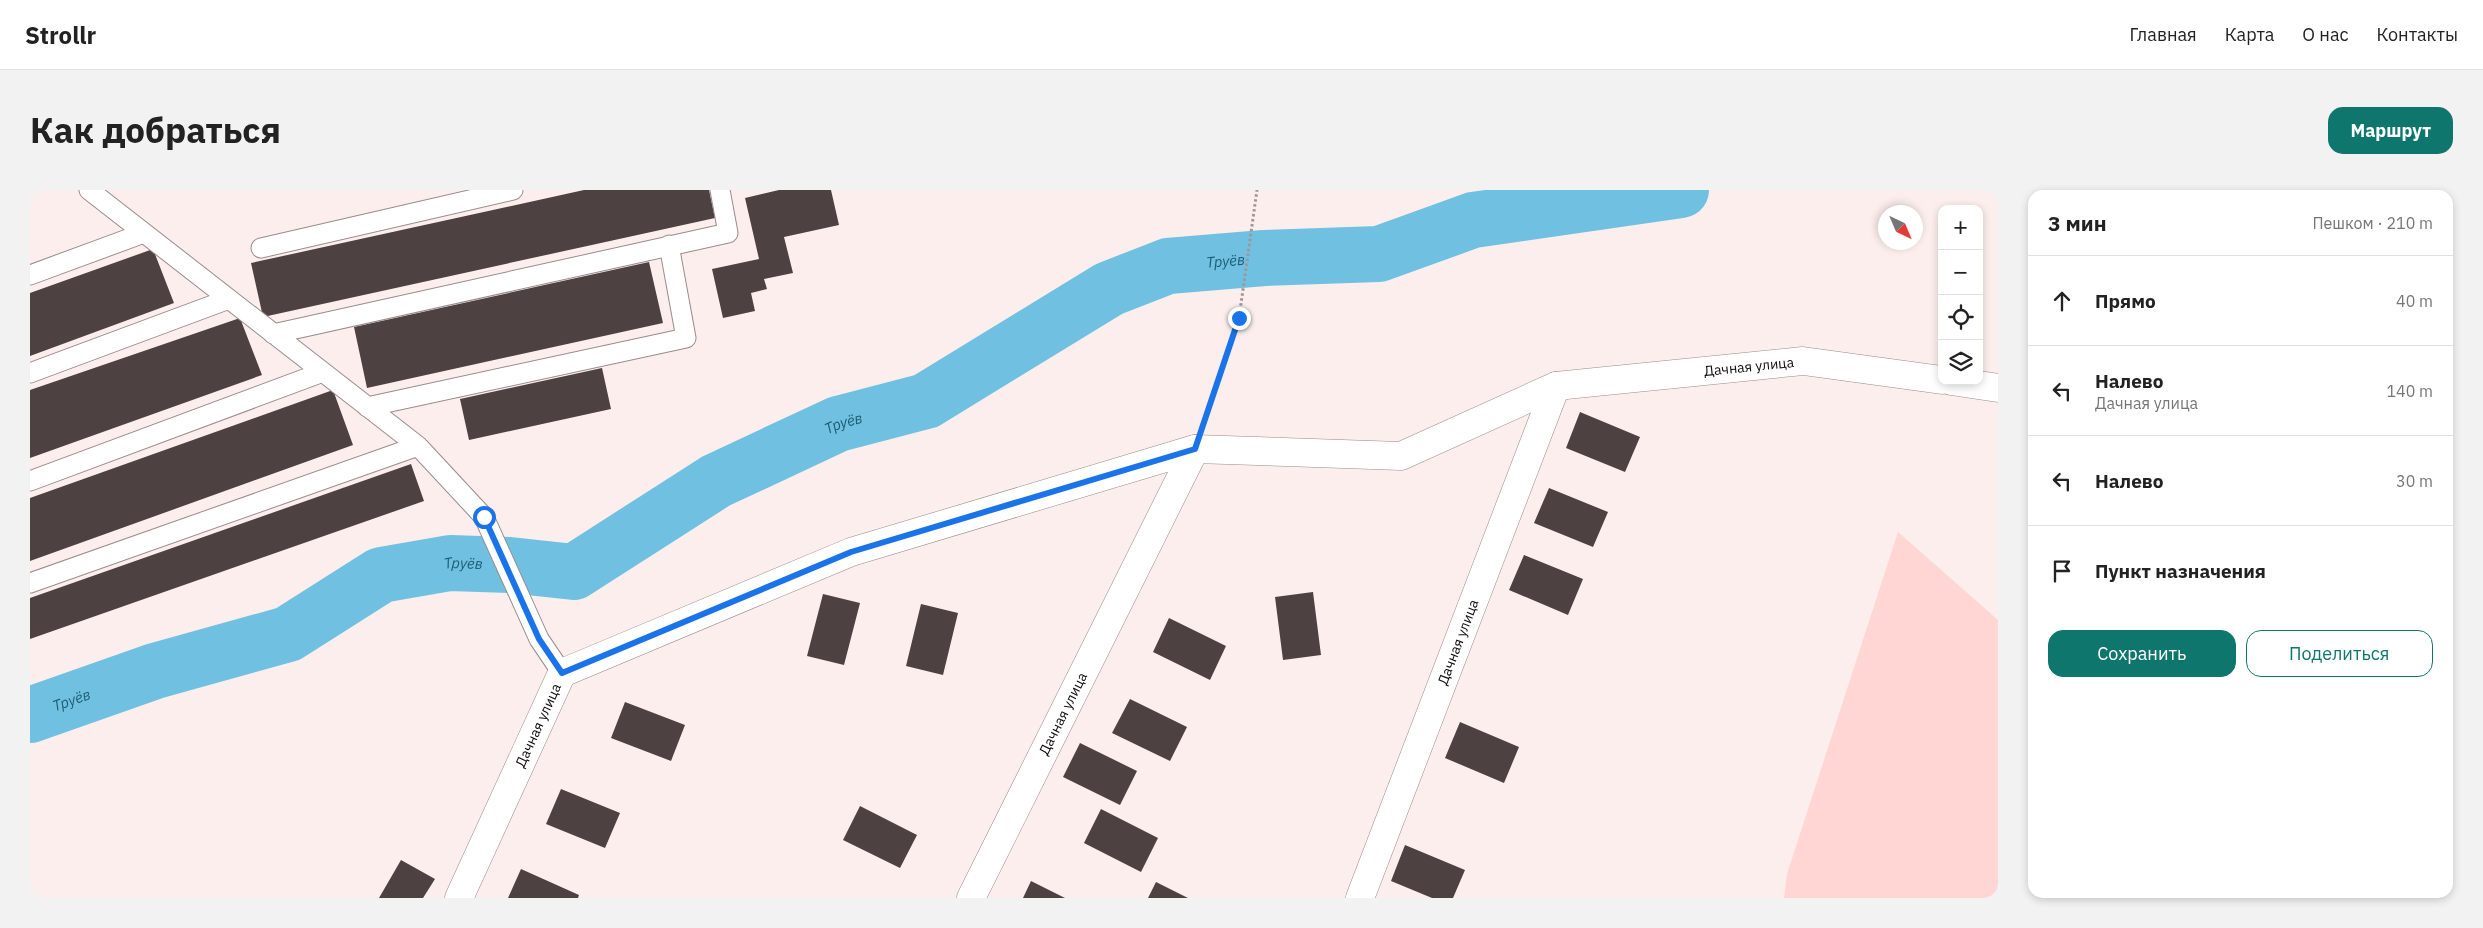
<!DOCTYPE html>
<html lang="ru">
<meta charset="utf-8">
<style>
:root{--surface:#fff;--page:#f2f2f2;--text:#222;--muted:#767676;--line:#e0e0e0;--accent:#0f766e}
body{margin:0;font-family:"IBM Plex Sans",sans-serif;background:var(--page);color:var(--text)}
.controls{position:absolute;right:15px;top:15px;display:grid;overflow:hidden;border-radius:10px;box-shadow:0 2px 8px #0003}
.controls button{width:45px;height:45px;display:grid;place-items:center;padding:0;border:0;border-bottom:1px solid var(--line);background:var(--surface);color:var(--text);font:25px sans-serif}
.compass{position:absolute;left:1848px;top:15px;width:45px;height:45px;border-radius:50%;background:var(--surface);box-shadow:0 2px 8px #0003;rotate:136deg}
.stop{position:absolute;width:15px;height:15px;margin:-11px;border:4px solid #1a73e8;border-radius:50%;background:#fff}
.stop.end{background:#1a73e8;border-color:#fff;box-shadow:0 1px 5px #0008}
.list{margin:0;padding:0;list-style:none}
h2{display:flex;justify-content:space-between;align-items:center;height:65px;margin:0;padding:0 20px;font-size:21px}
h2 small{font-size:16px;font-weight:400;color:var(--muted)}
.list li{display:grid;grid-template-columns:32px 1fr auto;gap:15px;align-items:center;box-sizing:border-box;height:90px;padding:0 20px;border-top:1px solid var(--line)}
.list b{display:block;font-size:19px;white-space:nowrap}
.list p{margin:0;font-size:16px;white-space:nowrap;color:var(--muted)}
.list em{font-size:16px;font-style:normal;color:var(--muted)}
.actions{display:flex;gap:10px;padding:15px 20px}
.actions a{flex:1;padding:11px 0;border:1px solid var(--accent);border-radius:15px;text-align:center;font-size:18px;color:var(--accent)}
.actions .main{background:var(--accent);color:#fff}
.icon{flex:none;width:28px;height:28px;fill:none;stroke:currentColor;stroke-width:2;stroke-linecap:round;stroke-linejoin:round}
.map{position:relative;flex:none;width:1968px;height:708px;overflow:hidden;border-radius:15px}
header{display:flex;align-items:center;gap:30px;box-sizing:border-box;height:70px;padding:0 25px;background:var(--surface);border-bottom:1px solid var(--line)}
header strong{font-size:24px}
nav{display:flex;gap:28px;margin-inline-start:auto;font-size:18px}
.intro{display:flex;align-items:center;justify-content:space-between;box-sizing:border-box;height:120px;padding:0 30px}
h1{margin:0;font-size:35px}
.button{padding:12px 22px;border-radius:15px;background:var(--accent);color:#fff;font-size:18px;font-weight:700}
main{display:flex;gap:30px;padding:0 30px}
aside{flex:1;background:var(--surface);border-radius:15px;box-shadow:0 2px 8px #0003}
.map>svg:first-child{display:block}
.green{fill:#ffd6d3}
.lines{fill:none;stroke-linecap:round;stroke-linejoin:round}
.river{stroke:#70c0e1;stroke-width:56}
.building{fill:#4d4241}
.lane-casing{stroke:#998c8b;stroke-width:21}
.street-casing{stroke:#998c8b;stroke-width:29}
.path{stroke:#a09695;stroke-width:3;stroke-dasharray:2.5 2.5;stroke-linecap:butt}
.lane{stroke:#fff;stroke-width:19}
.street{stroke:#fff;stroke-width:28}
.route{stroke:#1a73e8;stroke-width:6}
.labels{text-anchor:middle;stroke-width:5;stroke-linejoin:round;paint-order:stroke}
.street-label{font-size:14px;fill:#0f0b0b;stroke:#fff}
.water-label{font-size:15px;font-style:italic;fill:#1c5c73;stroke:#fff}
</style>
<header>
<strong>Strollr</strong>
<nav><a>Главная</a><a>Карта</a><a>О нас</a><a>Контакты</a></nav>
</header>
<div class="intro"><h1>Как добраться</h1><a class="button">Маршрут</a></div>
<main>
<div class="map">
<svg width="1968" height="708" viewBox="0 0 1968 708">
<rect width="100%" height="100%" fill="#fceeed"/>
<path class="green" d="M1868,342l100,88v278h-214l3,-24z"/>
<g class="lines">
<path class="river" id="s1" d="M0,525l125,-44 133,-37 93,-59 69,-12 60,2 64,7 142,-91 122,-57 88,-23 183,-112 59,-23 96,-8 115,-4 94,-34 208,-30"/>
</g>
<path class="building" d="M554,0h125l6,28 -452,99 -12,-54z
M749,0h52l8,35 -55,12 9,36 -29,6 3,10 -16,4 4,18 -32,7 -11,-49 47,-10 -14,-61z
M123,59l21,54 -144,53v-63z
M619,72l14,61 -296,65 -13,-61z
M210,128l22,57 -232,83v-68z
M572,178l9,41 -142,31 -9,-41z
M303,200l20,55 -323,116v-63z
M1550,222l60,25 -15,35 -59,-24z
M381,274l13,37 -394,138v-41z
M1519,298l59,24 -15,35 -59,-24z
M1494,365l59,24 -15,36 -59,-25z
M1283,402l8,63 -38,5 -8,-63z
M793,404l37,9 -16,62 -37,-9z
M891,414l37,9 -15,62 -37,-9z
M1139,428l57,28 -16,34 -57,-28z
M1100,509l57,28 -17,34 -58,-28z
M595,512l60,23 -14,36 -60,-23z
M1430,532l59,25 -15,36 -59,-25z
M1050,553l57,28 -17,34 -57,-28z
M531,599l59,24 -15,35 -59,-24z
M830,616l57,29 -17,33 -57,-28z
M1071,619l57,29 -17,34 -57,-29z
M1375,655l60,25 -12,28h-21l-41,-17z
M371,670l34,19 -12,19h-44z
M491,679l58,26 -1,3h-70z
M1001,691l34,17h-42z
M1126,692l32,16h-40z"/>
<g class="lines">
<g class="lane-casing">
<path id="lane" d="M59,0l329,256 66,71 55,122 23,34
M231,58l252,-58
M0,85l114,-42
M243,144l455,-101 -8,-43
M0,183l199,-74
M337,217l319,-69 -17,-93
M0,291l293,-109
M0,393l388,-137"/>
</g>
<g class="street-casing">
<g id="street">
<path d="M1921,191l47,7"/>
<path id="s2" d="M429,708l103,-225 289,-121 344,-103 206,7 155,-70 247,-25 139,19"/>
<path id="s3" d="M941,708l224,-449"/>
<path id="s4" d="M1330,708l196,-512"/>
</g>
</g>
<path class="path" d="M1175,230l34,-102 18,-128"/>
<use href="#lane" class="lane"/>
<use href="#street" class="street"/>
</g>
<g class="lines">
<path class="route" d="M454,327l55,122 23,34 289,-121 344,-103 44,-131"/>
</g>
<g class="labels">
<g class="street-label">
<text dy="5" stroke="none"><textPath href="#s2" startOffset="1490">Дачная улица</textPath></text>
<text dy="5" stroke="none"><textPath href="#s4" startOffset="274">Дачная улица</textPath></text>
<text dy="5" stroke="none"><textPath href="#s3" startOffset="206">Дачная улица</textPath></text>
<text dy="5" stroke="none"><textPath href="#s2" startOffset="190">Дачная улица</textPath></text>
</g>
<g class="water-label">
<text dy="5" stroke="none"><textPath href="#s1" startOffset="1305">Труёв</textPath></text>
<text dy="5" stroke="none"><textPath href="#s1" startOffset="884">Труёв</textPath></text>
<text dy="5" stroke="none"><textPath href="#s1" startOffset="464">Труёв</textPath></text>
<text dy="5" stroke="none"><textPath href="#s1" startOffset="44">Труёв</textPath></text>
</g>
</g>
</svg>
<div class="controls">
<button>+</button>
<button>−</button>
<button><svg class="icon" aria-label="locate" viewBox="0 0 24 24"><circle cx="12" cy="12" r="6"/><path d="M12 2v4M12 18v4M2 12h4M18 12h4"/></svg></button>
<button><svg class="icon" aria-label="layers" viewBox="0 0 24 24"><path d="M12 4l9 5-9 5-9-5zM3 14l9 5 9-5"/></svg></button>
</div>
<svg class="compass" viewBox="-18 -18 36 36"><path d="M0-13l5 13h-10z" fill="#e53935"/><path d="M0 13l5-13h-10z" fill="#767676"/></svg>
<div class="stop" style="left:454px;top:327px"></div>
<div class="stop end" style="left:1209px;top:128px"></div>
</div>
<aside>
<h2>3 мин<small>Пешком · 210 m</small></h2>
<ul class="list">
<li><svg class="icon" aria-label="ahead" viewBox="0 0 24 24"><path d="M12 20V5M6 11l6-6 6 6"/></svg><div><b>Прямо</b></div><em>40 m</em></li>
<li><svg class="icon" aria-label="left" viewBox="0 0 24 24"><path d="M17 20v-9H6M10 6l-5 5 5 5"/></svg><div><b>Налево</b><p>Дачная улица</p></div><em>140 m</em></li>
<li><svg class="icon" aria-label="left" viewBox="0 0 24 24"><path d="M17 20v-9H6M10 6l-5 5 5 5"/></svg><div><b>Налево</b></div><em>30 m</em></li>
<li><svg class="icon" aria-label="arrive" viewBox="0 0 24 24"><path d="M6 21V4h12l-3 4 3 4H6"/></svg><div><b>Пункт назначения</b></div></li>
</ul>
<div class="actions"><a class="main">Сохранить</a><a>Поделиться</a></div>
</aside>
</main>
